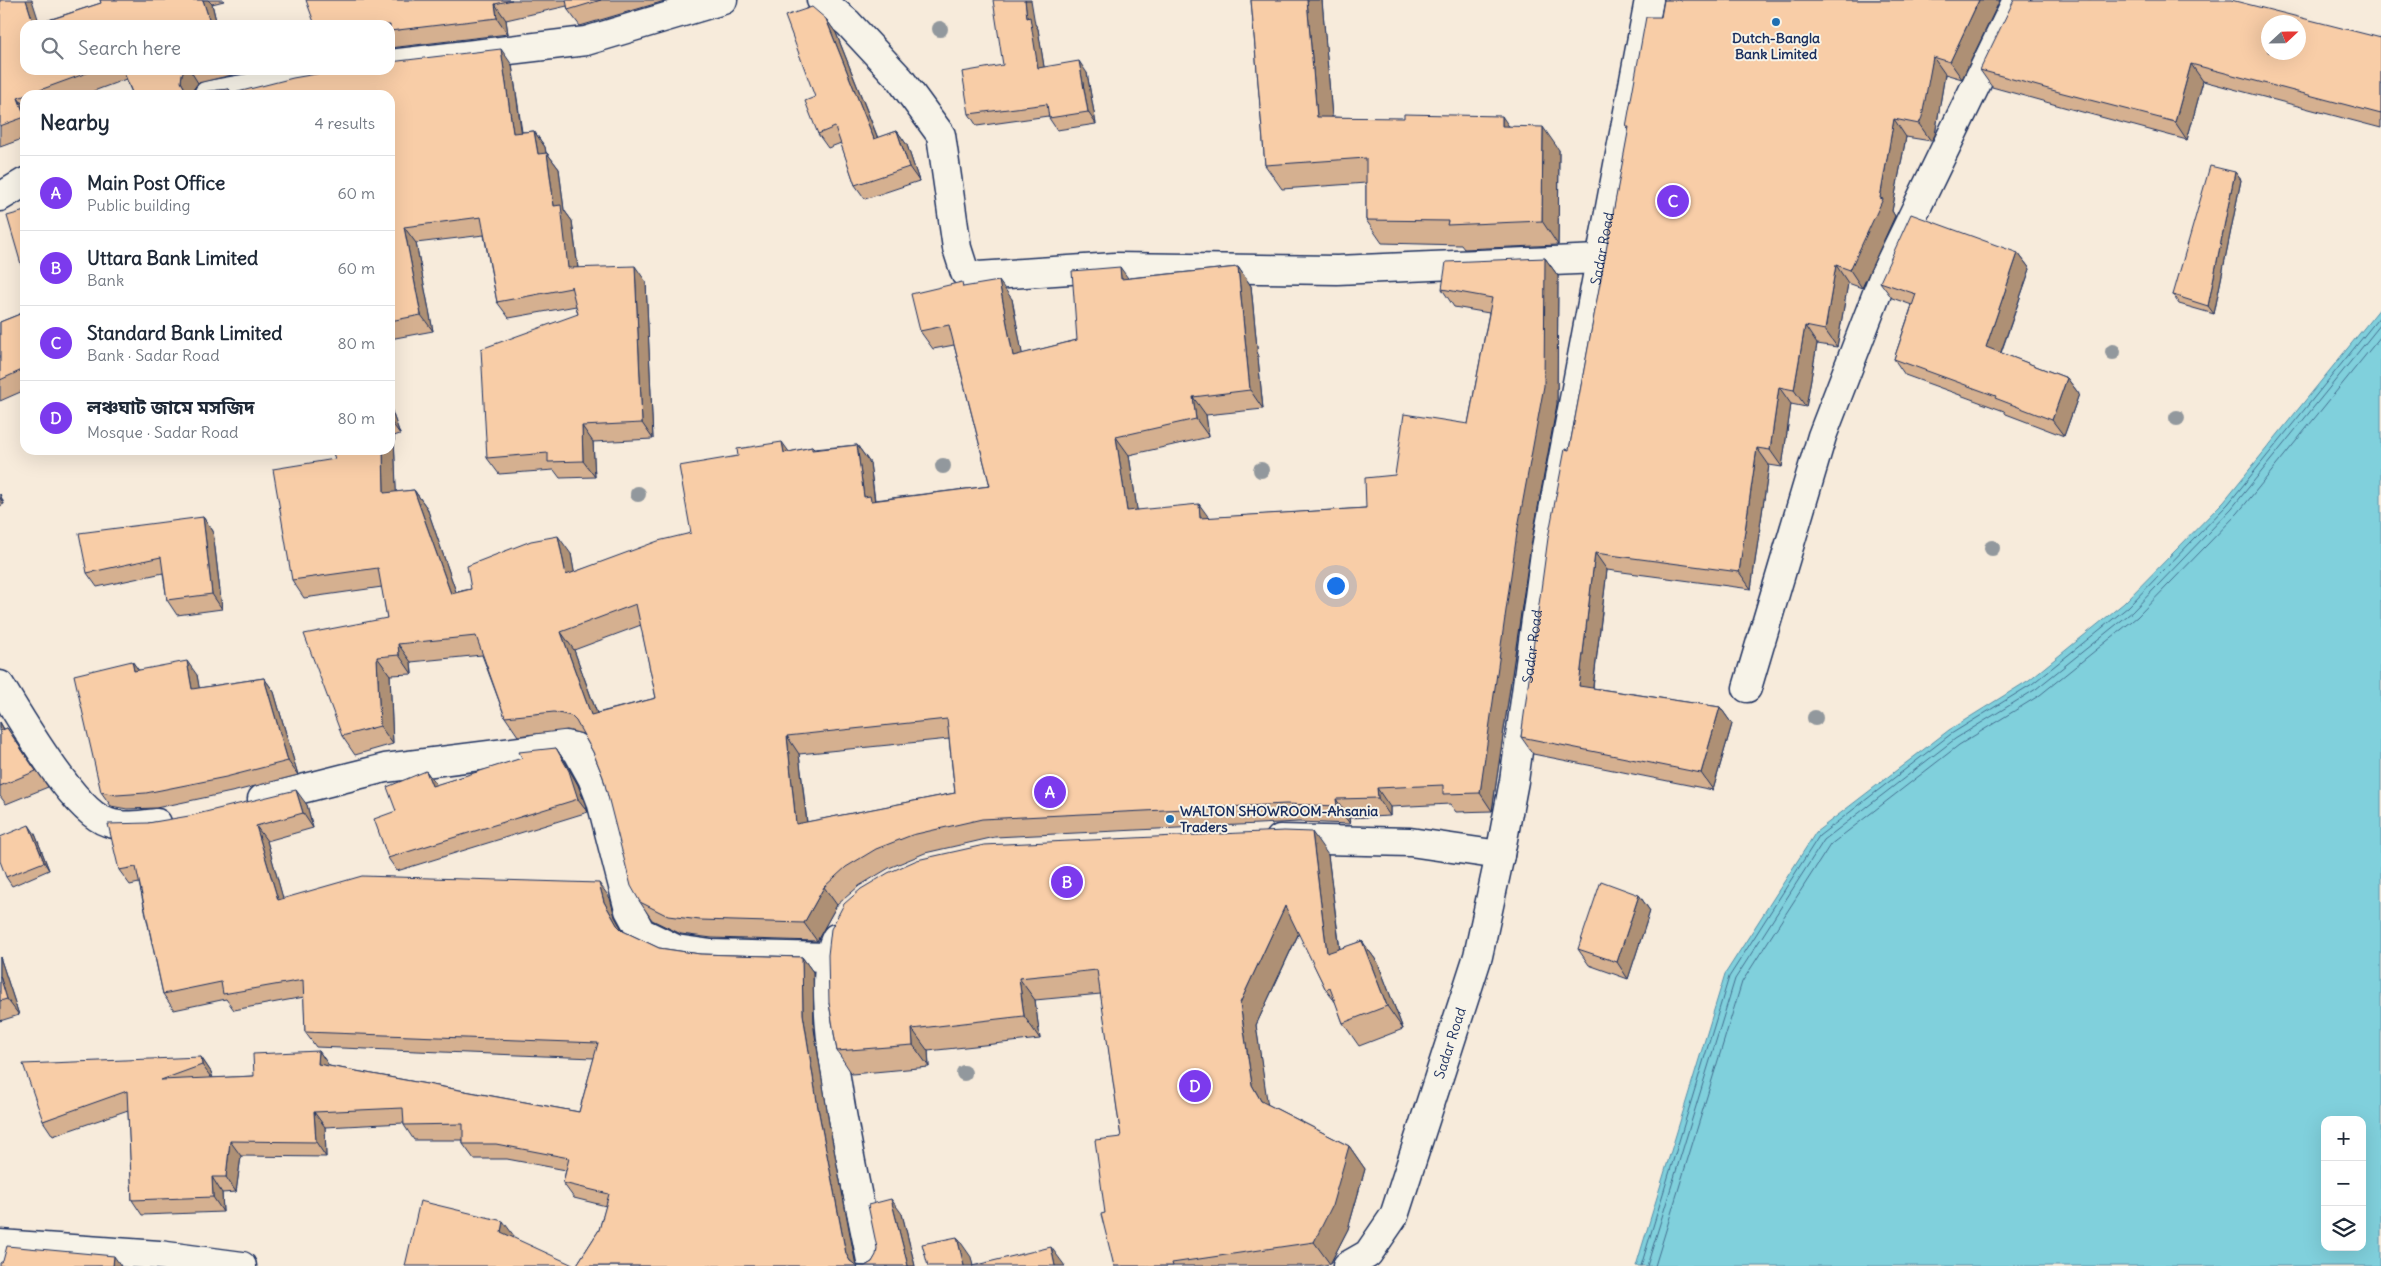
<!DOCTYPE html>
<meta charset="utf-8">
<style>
:root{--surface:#fff;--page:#f2f2f3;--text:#1f2937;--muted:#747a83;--line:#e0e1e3;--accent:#7c3aed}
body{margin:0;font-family:Delius,"Noto Sans Bengali",sans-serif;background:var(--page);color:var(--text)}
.controls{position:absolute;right:15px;bottom:15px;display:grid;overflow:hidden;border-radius:10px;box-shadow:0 5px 20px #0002}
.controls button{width:45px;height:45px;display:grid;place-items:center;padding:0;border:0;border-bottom:1px solid var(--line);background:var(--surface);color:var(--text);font:25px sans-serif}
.compass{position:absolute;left:2261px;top:15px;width:45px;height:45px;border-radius:50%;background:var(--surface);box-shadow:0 5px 20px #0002;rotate:68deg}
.you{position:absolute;left:1335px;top:585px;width:18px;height:18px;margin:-12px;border:4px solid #fff;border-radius:50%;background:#1a73e8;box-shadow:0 0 0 8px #1a73e833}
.badge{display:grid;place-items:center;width:32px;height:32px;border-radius:50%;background:var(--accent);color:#fff;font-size:16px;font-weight:700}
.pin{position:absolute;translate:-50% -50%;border:2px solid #fff;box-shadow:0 1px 5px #0006}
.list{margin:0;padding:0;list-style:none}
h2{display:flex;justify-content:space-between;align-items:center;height:65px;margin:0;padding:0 20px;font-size:21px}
h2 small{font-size:16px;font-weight:400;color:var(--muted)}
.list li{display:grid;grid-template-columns:32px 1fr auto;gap:15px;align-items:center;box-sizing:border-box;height:75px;padding:0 20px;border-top:1px solid var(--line)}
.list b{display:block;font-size:19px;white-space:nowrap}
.list p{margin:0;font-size:16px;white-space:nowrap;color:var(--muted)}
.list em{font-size:16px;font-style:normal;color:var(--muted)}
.icon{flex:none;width:28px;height:28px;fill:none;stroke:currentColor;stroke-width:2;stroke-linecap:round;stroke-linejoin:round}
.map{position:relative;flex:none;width:2381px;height:1266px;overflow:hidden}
.search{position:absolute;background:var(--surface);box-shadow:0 5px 20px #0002;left:20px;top:20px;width:375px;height:55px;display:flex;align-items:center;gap:12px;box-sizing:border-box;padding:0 18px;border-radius:15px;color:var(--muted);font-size:19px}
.panel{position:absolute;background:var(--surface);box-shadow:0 5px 20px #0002;left:20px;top:90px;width:375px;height:365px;border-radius:15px}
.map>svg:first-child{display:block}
.water{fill:#80d0dc;stroke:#5890aa;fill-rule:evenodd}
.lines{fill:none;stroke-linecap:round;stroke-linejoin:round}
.shore{stroke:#436f90;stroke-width:1}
.minor-casing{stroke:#1b2f5e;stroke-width:31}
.tertiary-casing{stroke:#1b2f5e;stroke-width:31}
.minor{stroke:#f7f3e8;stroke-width:28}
.tertiary{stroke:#f7f3e8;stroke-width:28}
.tree{fill:#92989d}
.wall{fill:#d5b090;stroke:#1b2f5e;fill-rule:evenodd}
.shaded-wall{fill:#ae9075;stroke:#1b2f5e}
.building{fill:#f8cda7;stroke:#1b2f5e;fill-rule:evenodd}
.poi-dot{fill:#1f6fb2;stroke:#f7f3e8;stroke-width:2}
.labels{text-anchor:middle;stroke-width:4;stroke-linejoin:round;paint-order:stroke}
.poi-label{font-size:14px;font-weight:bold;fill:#1b2f5e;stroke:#f7f3e8}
.street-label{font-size:14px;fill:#1b2f5e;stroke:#f7f3e8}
</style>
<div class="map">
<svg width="2381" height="1266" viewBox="0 0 2381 1266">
<rect width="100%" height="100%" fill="#f7ebdb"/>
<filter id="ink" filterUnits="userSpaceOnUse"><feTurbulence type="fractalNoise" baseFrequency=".02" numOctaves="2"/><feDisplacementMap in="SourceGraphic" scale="10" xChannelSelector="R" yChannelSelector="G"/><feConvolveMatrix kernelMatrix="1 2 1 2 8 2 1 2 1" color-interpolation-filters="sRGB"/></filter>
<g filter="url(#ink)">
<path class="water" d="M2381,307v959h-745l89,-292 91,-142 133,-102 80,-50 95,-77 100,-102zM2325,1120h37v127h-37z"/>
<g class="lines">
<path class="shore" d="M1641,1266l88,-289 90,-141 132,-102 81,-50 96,-77 100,-103 153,-189
M1647,1266l88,-287 89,-139 131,-101 81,-50 96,-77 100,-104 149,-184
M1655,1266l87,-284 88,-137 129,-100 81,-50 97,-78 101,-104 143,-177"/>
<g class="minor-casing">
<path id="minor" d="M821,0l27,23 52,56 41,56 16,113 8,25 13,3 137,-9 222,3 262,-11
M390,64l196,-23 137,-41
M208,95l146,-25
M0,197l25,-15
M0,685c19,31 74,127 107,137 16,6 34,3 50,1
M1747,688l75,-252 62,-161 133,-275
M262,799l123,-31 143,-18 32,-6 15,3 17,31 9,23 28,109 12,22 35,17 35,5 119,3
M1,1266l3,-21"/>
</g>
<g class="tertiary-casing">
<g id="tertiary">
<path d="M1280,839l130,3 90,13"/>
<path d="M836,938c-28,51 24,263 36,328"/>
<path d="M0,1244l159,11 83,11"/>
<path id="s1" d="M1347,1266l21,-12 26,-38 84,-260 22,-101 14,-74 31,-228 104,-553"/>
</g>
</g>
<use href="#minor" class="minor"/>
<use href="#tertiary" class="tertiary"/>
</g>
<g class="tree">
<circle cx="940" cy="29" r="8"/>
<circle cx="2113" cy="352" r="8"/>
<circle cx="2177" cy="418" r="8"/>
<circle cx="943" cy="466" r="8"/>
<circle cx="1261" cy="470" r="8"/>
<circle cx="638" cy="494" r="8"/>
<circle cx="1992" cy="548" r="8"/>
<circle cx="1815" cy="718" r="8"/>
<circle cx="964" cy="1073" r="8"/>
</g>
<path class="wall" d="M0,0l39,23 62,-20 -1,-3h123l1,1 -12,3 5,21h-192v45h205l2,5 -34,8 -5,7v3l36,-4 3,4 280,-28 10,67 12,-1 11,16 1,6h1l12,16 5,41 8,11 6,47 68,14 7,157 -60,3 2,35 -35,1 -6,-8 -55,4 -12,-16 91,-144 -2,-8 -67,12 -12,-16 -13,-67 -68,8 17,88 -43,8v-244h-257l-7,-16 -43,16h-58v43l-25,9z
M306,0h362l-88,26 -12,-16 -1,-4 -61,14 2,14 -118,14v-23z
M1251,0h71l10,117 177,9 50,24 -1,95 -94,4 -3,-4 -79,-2 -16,-23v-37l-84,6 -17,-24z
M1664,0h336l-38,79 -17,-5 -10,61 -4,6 -25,-4 -14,74 3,5 -33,72 -14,-5 -11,64 -20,-3 -11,63 -15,-3 -9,63 -13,-2 -18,124 -144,-19 -14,118 127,19 12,17 -19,66 -180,-36 -12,-17 48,-287 60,-320 -3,-3 35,-110z
M826,19l10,14 42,105 19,-7 10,14 12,36 -54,18 -10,-14 -14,-42 -13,5 -10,-14 -3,-37z
M1035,24l3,5 6,38 43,6 9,51 -39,6 -8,-12 -1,-2 -71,10 -8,-12 34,-49z
M2381,38v90l-178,-47 -16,59 -116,-31 -79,-22 -12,-17z
M2235,172l6,8 -27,134 -35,-10 -6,-9z
M2018,253l12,16 -29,84 66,25 12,16 -15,42 -58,-22 -2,-3 -99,-36 -11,-16 18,-54 -20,-7 -12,-16z
M1545,258l13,18 -1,128 -27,147 -38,260 -36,1 -6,-8 -60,3v9l-41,2 1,6 -51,-2 -304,15 -70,16 -36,15 -30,18 -22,19 -20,36 -105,-3 -31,-4 -29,-14 -12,-18 -37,-125 -10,-25 -10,-18 -16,-4 -49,6 -13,-19 -23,-62 -71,7 1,12 -22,1 3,69 -38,11 -13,-19 45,-118 -5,-31 -78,11 -12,-18 98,-130v-44l10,28 -6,2 2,56 18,-2 13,18 29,84 15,-3 100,-35 3,18 117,-39 98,-81 23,-5 2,2 43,-4 13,18 5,37 115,-14 -36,-141 -21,4 -13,-18 46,-44 46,12 10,55 55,-14 52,-62 109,-11 13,19 12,123 -57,6 3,22 -80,18 8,55 71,8 158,-10 29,-33 73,-51 21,-111 -35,-6 -12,-18zM641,625l15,73 -59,15 -23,-63zM949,739l6,54 -148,29 -8,-68z
M25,312v78l-25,11v-79z
M0,494l4,10 -4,2z
M203,517l10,14 9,78 -45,6 -10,-15 -4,-27 -66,14 -10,-14z
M132,661l6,9 59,5 2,13 65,-10 10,14 24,83 -62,16 -80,17 -29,1 -16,-3 -10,-14z
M0,722l4,7 3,-1 41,59 -42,17 -6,-8z
M556,748l9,14 13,23 10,27 -191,59 -9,-13 8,-47 30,-40 10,14z
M307,805l6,23 -46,13 16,58 327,-1 5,19 7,12 1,2 36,17 41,6 102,3 11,15 1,57 15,94 27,142 9,1 7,-4 30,-48 13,52h-339l23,-36 7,-24 -32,-8 -11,-15 3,-13 -59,-11h-33l-11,-15v-4h-49l-10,-15v-2l-79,4 1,30 -85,-1 -5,36 -14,1 1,19 -81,3 -10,-15 -4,-90 -75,26 -10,-15 158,-64 10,15 2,6 41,-2 65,-25 10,15 250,46 15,-54 -278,-11 -11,-15 -1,-35 -70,13 -8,-11 -52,11 -11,-16 -24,-111 -9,2 -11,-15 29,-47z
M35,834l14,36 -37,16 -6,-9z
M1328,855l12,94 22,-8 16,22 25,66 -44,17 -16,-23 -7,-20 -10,-13 -27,-57 -43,92 11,79 82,42 16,23 -17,60 -18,35 -13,2h-203l-9,-53 16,-76 -20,-143 -66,6 5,39 -112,12 1,16 -77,7 -15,-23 -8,-48z
M1639,895l11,16 -22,68 -39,-14 -11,-16z
M0,957l19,58 -19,6z"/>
<path class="shaded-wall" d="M26,0h6l8,25h-6z
M203,0h5l4,4 5,21h-6z
M1025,0h6l4,24 3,5 8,50 -8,-11 -11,-50z
M1307,0h15l12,140 -17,-23z
M1979,0h21l-38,79 -12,-17z
M495,4l11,16 2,14 -11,-16z
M826,19l10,14 48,121 -10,-15z
M501,49l11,16 12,85 -11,-17z
M1933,57l12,17 -10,61 -4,6 -12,-17z
M1079,61l8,12 9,51 -8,-12z
M2191,64l12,17 -16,59 -12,-18z
M184,70h6l8,13 -5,7v5l-8,-6 -4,-7 1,-8z
M18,98l7,9v8z
M1502,116l16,24 -16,-14z
M1894,119l12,18 -14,74 3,5 -33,72 -12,-18 30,-72z
M1543,127l16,23 -1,95 -16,-24z
M534,131l11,16 4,24 -11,-17z
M897,131l10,14 12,36 -10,-14z
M547,153l12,16 5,41 8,11 8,64 -12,-17 -14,-62z
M2235,172l6,8 -27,134 -6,-8z
M404,227l12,16 17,88 -12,-16z
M2018,253l12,16 -33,94 -11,-16z
M1545,258l13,18 -1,128 -27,147 -38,260 -12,-18z
M1836,265l12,18 -11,64 -12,-17z
M635,266l11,16 7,157 -11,-16z
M1120,267l13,18 -12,-6z
M1238,267l13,19 12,123 -13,-19z
M999,281l13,18 14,75 -13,-18z
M1805,326l12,18 -11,63 -12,-17z
M2067,378l12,16 -15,42 -12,-16z
M1779,387l12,17 -9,63 -12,-17z
M1193,397l13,18 3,22 -13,-18z
M390,406l10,28 -10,-14z
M582,426l11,16 2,35 -12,-16z
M390,430l4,6 3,75 -13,-18 -1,-43h7z
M1116,437l13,18 11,74 -13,-18z
M782,442l13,18 -11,-7z
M857,445l13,18 5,40 -11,-6z
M1757,448l12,17 -18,124 -12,-17z
M414,490l13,18 36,104 -12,-18z
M0,494l4,10 -4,-6z
M1199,504l13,18 -12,-4z
M203,517l10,14 9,78 -10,-15z
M558,536l13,18 7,39 -12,-18z
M1595,553l12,17 -16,133 -12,-17z
M561,632l13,18 30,83 -13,-18z
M398,644l13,18 1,12 -13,-19z
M377,657l13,18 3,69 -13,-18z
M132,661l10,14 -8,-4z
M187,661l10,14 5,28 -10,-14z
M264,678l10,14 24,83 -10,-14z
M1720,707l12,17 -19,66 -12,-17z
M0,722l9,18 -9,-12z
M787,736l12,18 10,88 -13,-18z
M556,748l9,14 13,23 10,27 -10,-13z
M426,771l10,13 6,16 -10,-14z
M1377,788l13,19v9l-12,-18z
M296,790l11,15 6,23 -10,-15z
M1336,799l13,19 1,6 -13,-18z
M29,825l6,9 14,36 -5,-8z
M256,826l11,15 21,75 -10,-16z
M1312,832l16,23 15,121 -16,-23z
M599,883l11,15 5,19 13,23 -11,-15 -13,-23z
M824,887l13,18 -20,36 -13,-18z
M1639,895l11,16 -22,68 -11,-17z
M1285,906l16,22 -45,97 12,82 -7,-6 -9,-16 -12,-82z
M1362,941l16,22 25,66 -16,-23z
M0,957l19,58 -12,-16 -7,-23z
M802,957l11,15 1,57 15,94 27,143 -6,-5 -4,-7 -28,-146 -15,-94z
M1019,978l16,22 5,39 -16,-23z
M912,1029l16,22 1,16 -16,-22z
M319,1051l11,16 -12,-3z
M201,1057l10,15 2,8 -11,-15z
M314,1112l11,15 1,30 -10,-15z
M230,1141l11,15 -5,36 -10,-15z
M1349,1146l16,23 -17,60 -18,35 -16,-22z
M212,1177l10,16 1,19 -10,-15z
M891,1199l11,15 13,52h-7z
M503,1221l11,15 -3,12 -10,-16z
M957,1237l14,20 2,9h-9z
M1051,1247l14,19h-10z
M114,1256l7,10h-8z"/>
<path class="building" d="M0,0h26l8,25 67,-22 -1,-3h103l8,25h-186v45h70l-77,28 7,19 -25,9z
M306,0h206l-17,4 2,14 -107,13v-6h-75z
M566,0h35l-33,10z
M993,0h32l2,18 3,-1 8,51 41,-7 9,51 -39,6 -2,-14 -78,10 -7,-42 41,-7z
M1251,0h56l10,117 87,1v-4l98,2v10l41,1 -1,94 -95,4 1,-4 -82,-1v-62l-101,7z
M1664,0h315l-29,62 -17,-5 -11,60 -3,7 -25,-5 -14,79 3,1 -33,71 -14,-5 -11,65 -20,-4 -11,64 -15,-3 -9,63 -13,-2 -18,124 -144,-19 -16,133 141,21 -19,66 -180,-36 27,-199 17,-89 4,1 60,-323h-3l20,-110h15z
M2014,0h217l150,38v76l-190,-50 -16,58 -116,-30 -79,-22zM2268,22h30v30h-30z
M812,7l14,12 48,120 23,-8 12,36 -54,18 -20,-58 -17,7 -13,-33 10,-4 -30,-81z
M501,49l12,84 21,-2 4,23 9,-1 7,53 7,-1 7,63 67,-2 7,157 -60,3 1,35 -35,1v-9l-61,5 -6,-109 97,-35 -7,-28v2l-74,14 -16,-85 -77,10 17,88 -31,6v-226h-257l-10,-25h61l-2,4 -1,8 4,7 7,4 37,-4 1,5 63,-16 46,-8h51v-8z
M2210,166l25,6 -27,134 -35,-11z
M25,211v67l-18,-62z
M1911,214l107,39 -32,94 81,31 -15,42 -57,-22 1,-2 -102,-37 22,-65 -36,-12z
M1545,258l-1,128 -27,147 -37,260 -37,1v-9l-66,3 1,10 -42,1 1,7 -51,-2 -304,15 -70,16 -36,14 -30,18 -22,20 -20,36 -104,-3 -32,-4 -28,-14 -9,-16 -28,-109 -10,-25 -17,-31 -5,-5 -17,-4 -49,5 -29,-81 -78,8 1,11 -22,2 3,69 -38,10 -38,-102 83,-16 -9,-50 -86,12 -19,-111 62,-10 -3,-9h51l1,43 30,-3 37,104 20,-5 -4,-23 64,-25 27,-5 8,39 92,-34 33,-8 -12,-67 59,-10 -1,-7 45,-7 2,11 28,-6v3l45,-5 7,52 6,-1 1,5 119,-15 -41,-161 -29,6 -9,-37 51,-12 1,5 36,-6 14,75 64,-16 -5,-69 48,-4 1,12 117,-12 12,123 -57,7 3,22 -80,18 11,74 72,-7 1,14 166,-10 -1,-30 30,-3 9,-61 64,10 24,-126 -50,-9 4,-27zM636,604l20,94 -65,17 -30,-83zM947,719l8,74 -159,31 -9,-88z
M25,312v53l-4,1 1,4 -22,10v-58z
M203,517l9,77 -45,6 -6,-43 -74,16 -8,-40z
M132,661l2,10 53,-10 5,28 72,-11 24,83 -62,16 -80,16 -29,2 -16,-3 -27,-117z
M7,728l29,43 -36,15v-55z
M556,748l13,23 9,28 -190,59 -14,-39 22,-8 -9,-24 39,-16 6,15 90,-28 -3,-6z
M296,790l7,23 -47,13 22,74 84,-24 237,7 5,19 13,23 6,6 36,17 41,6 102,3 1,57 15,94 28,146 4,7 7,5h8l7,-4 4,-7 1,-7 -9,-43 23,-6 17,67h-332l23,-36 10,-36 -46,-11 6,-25 -73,-14h-33v-20l-59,1 -1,-17 -89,4 2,30 -86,-1 -4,36h-14l1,20 -81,3 -5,-109 -84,30 -20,-57 178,-7 1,8 -41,15 93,-4 -1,-22 66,-3 -1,13 261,48 19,-69 -293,-11 -2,-52 -80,14 -2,-12 -58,12 -27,-127 -17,3 -11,-46 40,-1 41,-7z
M29,825l15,37 -38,15 -6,-16v-24z
M1284,831l28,1 15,121 35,-12 25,65 -44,17 -13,-35 -4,2 -41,-84 -45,97 12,82 9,16 88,45 -17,60 -18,36 -142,21 1,3h-59l-13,-52 4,-1 -10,-73 26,-3 -24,-167 -78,8 5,38 -112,13 1,16 -76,6 -8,-48 -1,-48 3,-26 13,-25 17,-15 27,-16 29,-13 67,-15z
M1601,881l38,14 -22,67 -39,-13z
M0,976l7,23 -7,2z
M420,1201l83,20 -2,11 74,34h-170z
M957,1237l7,29h-36l-6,-22z
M7,1246l107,10 -1,10h-113v-3l3,-2z
M1051,1247l4,19h-83z"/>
</g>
<g class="poi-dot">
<circle cx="1776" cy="22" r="5"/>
<circle cx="1170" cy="819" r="5"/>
</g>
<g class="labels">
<g class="poi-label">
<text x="1776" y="43">Dutch-Bangla<tspan x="1776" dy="16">Bank Limited</tspan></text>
<text x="1180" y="816" text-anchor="start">WALTON SHOWROOM-Ahsania<tspan x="1180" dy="16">Traders</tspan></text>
</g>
<g class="street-label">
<text dy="5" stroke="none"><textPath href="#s1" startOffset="1062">Sadar Road</textPath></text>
<text dy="5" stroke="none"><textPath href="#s1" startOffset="658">Sadar Road</textPath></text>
<text dy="5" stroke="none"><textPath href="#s1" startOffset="252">Sadar Road</textPath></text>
</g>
</g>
</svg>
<div class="controls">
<button>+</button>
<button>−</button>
<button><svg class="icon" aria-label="layers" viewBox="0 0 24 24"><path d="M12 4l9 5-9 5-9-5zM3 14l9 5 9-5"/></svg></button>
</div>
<svg class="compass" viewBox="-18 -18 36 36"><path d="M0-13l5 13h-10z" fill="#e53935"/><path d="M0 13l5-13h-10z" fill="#747a83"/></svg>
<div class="you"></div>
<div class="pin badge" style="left:1050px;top:792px">A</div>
<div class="pin badge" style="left:1067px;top:882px">B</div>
<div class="pin badge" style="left:1673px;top:201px">C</div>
<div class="pin badge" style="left:1195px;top:1086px">D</div>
<div class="search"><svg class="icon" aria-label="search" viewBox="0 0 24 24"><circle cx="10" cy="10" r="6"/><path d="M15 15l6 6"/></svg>Search here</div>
<section class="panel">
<h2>Nearby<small>4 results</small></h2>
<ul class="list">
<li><span class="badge">A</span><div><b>Main Post Office</b><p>Public building</p></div><em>60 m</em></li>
<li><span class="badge">B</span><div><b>Uttara Bank Limited</b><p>Bank</p></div><em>60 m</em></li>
<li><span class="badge">C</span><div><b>Standard Bank Limited</b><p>Bank · Sadar Road</p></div><em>80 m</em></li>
<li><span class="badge">D</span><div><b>লঞ্চঘাট জামে মসজিদ</b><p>Mosque · Sadar Road</p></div><em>80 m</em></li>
</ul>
</section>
</div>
